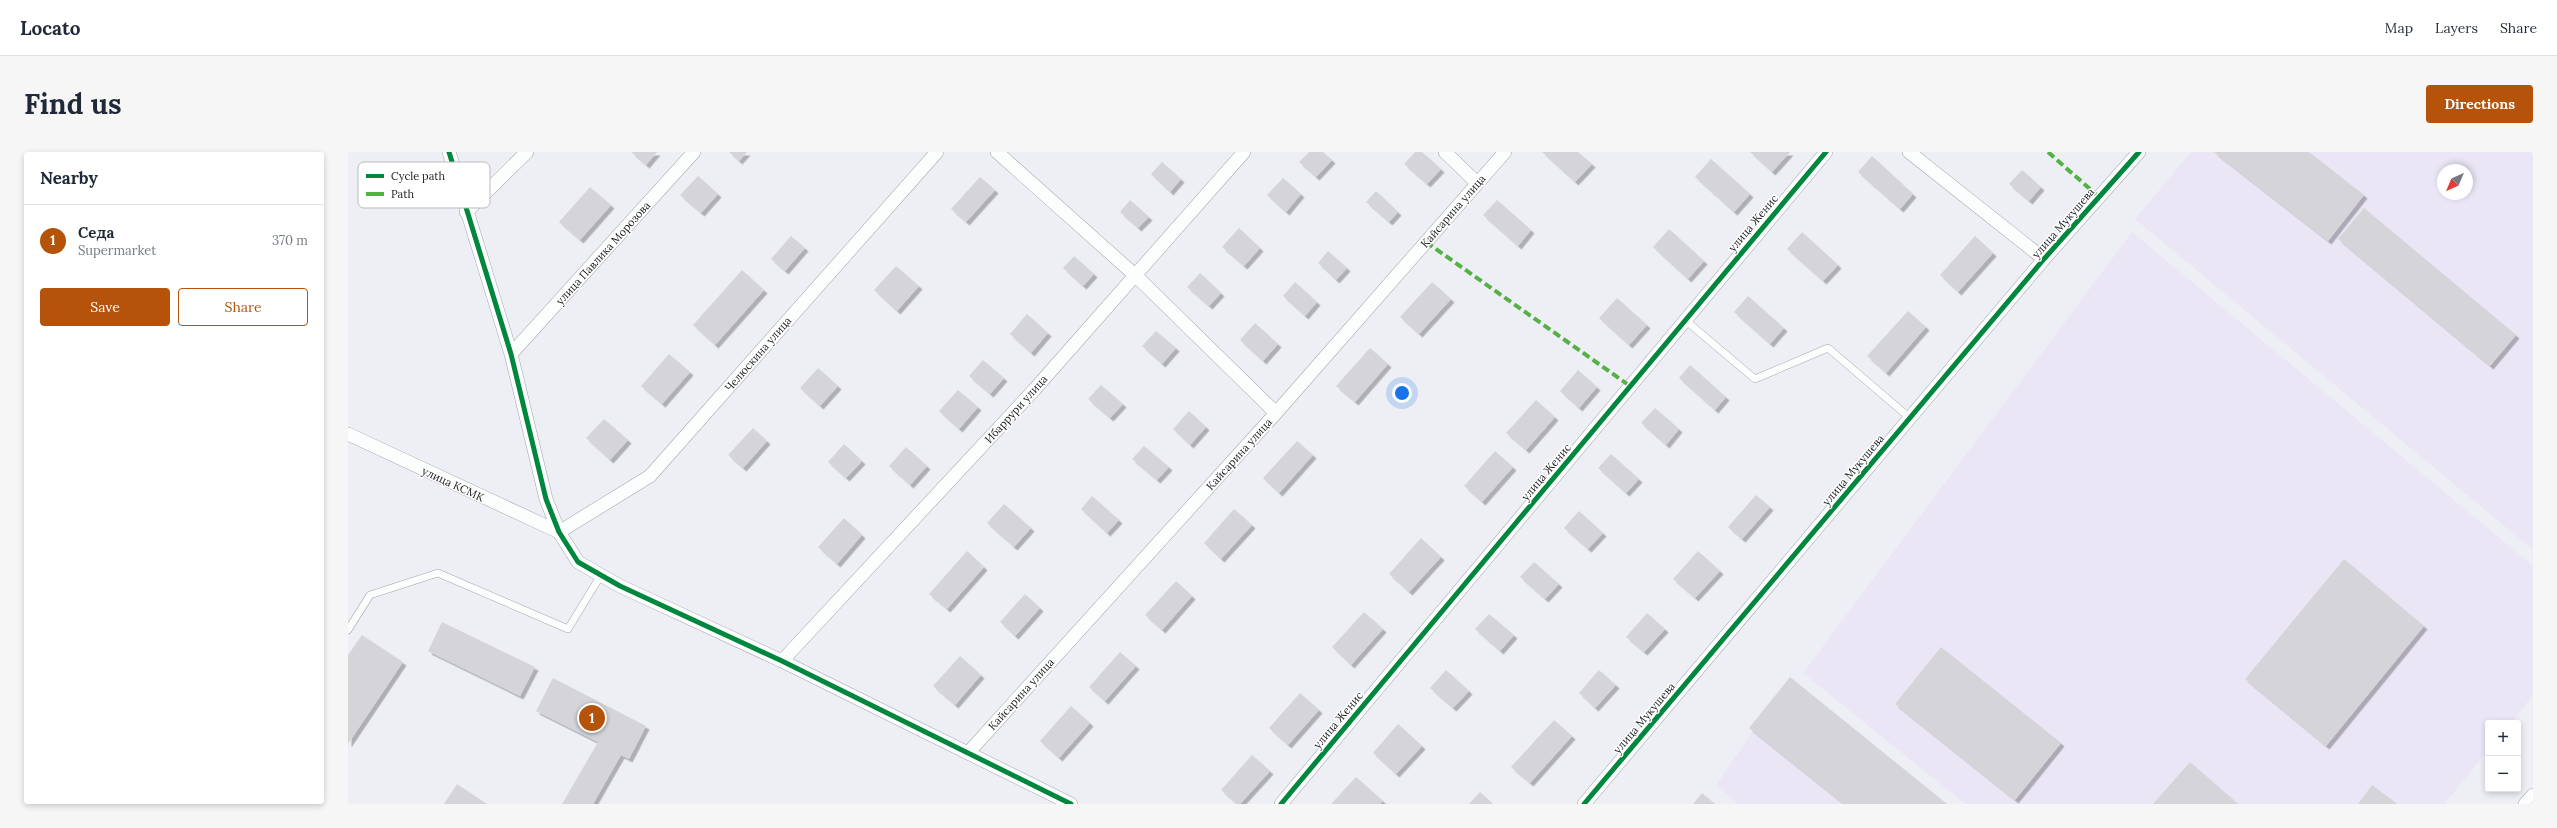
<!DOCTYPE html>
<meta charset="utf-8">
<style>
:root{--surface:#fff;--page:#f6f6f7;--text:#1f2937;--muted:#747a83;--line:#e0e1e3;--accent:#b45309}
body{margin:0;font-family:Lora,serif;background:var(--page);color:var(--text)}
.controls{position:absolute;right:12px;bottom:12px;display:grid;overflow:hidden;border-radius:4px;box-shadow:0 2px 6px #0003}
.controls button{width:36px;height:36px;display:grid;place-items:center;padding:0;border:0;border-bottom:1px solid var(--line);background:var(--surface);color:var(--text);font:20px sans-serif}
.compass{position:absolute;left:2089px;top:12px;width:36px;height:36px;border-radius:50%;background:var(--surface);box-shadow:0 2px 6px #0003;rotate:224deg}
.you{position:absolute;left:1054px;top:241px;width:14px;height:14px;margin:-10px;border:3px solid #fff;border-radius:50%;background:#1a73e8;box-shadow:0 0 0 6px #1a73e833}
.badge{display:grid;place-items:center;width:26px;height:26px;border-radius:50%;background:var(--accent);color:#fff;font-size:13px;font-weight:700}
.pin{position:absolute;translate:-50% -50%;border:2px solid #fff;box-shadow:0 1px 4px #0006}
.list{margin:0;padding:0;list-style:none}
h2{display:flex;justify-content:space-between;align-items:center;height:52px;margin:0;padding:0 16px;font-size:17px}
h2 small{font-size:13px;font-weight:400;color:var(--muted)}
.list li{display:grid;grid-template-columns:26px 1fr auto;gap:12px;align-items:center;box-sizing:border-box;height:72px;padding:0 16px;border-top:1px solid var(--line)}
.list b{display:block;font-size:15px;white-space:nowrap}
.list p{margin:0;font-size:13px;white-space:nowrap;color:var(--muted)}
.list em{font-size:13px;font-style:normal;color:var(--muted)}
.actions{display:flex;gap:8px;padding:12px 16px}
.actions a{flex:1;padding:9px 0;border:1px solid var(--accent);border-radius:4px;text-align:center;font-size:14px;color:var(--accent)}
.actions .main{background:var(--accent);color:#fff}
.map{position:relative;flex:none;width:2185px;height:652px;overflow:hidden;border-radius:4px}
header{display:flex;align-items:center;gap:24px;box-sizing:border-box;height:56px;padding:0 20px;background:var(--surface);border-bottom:1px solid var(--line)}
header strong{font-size:19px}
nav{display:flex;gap:22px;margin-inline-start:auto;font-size:14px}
.intro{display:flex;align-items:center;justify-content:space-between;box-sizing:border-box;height:96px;padding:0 24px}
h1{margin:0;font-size:28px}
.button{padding:10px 18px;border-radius:4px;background:var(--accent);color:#fff;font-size:14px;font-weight:700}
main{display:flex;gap:24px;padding:0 24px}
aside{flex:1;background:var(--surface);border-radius:4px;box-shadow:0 2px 6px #0003}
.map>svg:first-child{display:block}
.industrial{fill:#ebe6f5;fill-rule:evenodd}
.building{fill:#d5d5d9;filter:url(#shadow)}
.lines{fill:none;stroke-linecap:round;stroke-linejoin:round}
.lane-casing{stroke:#a4a5a9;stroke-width:8}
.street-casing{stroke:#a4a5a9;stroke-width:14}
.lane{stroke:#fcfdfd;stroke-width:7}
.street{stroke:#fcfdfd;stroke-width:13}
.quiet{stroke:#55b145;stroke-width:4;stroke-dasharray:8 4;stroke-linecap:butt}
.cycleway-casing{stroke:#fff;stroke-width:8}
.cycleway{stroke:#00873e;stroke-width:5}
.labels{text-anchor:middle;stroke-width:3;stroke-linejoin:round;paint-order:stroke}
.street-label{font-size:11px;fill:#1a1b1e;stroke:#fff}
.key{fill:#fff;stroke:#babbbc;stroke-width:1}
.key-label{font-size:11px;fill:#1a1b1e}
</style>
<header>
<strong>Locato</strong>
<nav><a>Map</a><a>Layers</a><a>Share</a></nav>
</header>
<div class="intro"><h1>Find us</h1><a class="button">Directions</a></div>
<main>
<aside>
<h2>Nearby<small></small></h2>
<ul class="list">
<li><span class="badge">1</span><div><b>Седа</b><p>Supermarket</p></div><em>370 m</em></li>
</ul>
<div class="actions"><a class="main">Save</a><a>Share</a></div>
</aside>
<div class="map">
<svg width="2185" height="652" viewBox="0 0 2185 652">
<defs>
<filter id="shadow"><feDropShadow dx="3.5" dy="3.5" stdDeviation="0" flood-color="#0004"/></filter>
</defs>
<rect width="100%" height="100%" fill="#eeeff4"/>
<path class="industrial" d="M1843,0h342v398l-398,-331zM2095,18h24v24h-24z
M1784,80l401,334v129l-22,28h-23v28l-44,53h-479l-162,-131z
M1442,525l152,127h-204l-22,-19z"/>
<path class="building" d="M283,0h26l-11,13z
M381,0h18l-8,9z
M961,0h14l9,8 -16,17 -17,-15z
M1067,0h7l19,17 -14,15 -23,-20z
M1194,0h36l14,12 -17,18z
M1402,0h40l-18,20z
M1866,0h95l55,43 -36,46z
M1524,4l41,38 -13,15 -42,-37z
M1363,7l39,35 -16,18 -39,-35z
M814,10l19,17 -11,13 -19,-18z
M1674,18l19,17 -12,14 -20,-17z
M350,24l20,18 -17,19 -21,-18z
M632,25l15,13 -29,32 -15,-13z
M935,26l18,16 -15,18 -19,-17z
M242,35l21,18 -31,35 -21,-18z
M1028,39l22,21 -9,10 -23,-20z
M782,48l19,17 -11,11 -18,-16z
M1149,48l34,30 -13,16 -35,-31z
M2016,56l152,127 -26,31 -152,-127z
M891,76l21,20 -16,18 -22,-19z
M1321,77l35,32 -16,18 -35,-32z
M1454,80l36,33 -15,16 -36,-32z
M443,84l14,12 -20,23 -14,-12z
M1627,84l18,17 -35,39 -18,-17z
M980,99l19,17 -11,12 -18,-17z
M726,104l20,18 -11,12 -20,-18z
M548,114l23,20 -22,25 -23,-21z
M394,118l22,20 -49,55 -22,-20z
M852,121l21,20 -12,13 -22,-19z
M947,130l22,20 -12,14 -22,-20z
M1084,130l19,17 -32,35 -19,-17z
M1400,144l36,32 -14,16 -36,-32z
M1269,146l30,27 -18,20 -30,-27z
M1560,159l18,16 -40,46 -19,-17z
M679,162l21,19 -17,20 -21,-19z
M907,171l23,21 -15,17 -23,-21z
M808,179l20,17 -14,16 -20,-18z
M1022,196l18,16 -33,38 -19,-16z
M321,202l21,18 -28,32 -21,-18z
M635,208l21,18 -14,16 -21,-18z
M1342,213l36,32 -11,13 -36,-32z
M470,216l20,18 -18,20 -20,-18z
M1230,218l19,17 -18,21 -19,-17z
M753,233l22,19 -13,14 -22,-19z
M610,238l20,17 -19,22 -20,-18z
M1188,248l19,17 -29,33 -20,-17z
M1307,256l24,21 -13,16 -25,-22z
M841,259l17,16 -16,18 -17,-16z
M256,267l24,21 -18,20 -24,-22z
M405,276l14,13 -24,27 -15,-13z
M949,289l16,14 -34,38 -16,-15z
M496,292l18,17 -16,17 -18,-16z
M796,294l25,21 -12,13 -25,-21z
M558,295l21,19 -17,19 -21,-19z
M1147,299l18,16 -31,35 -18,-16z
M1263,302l28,25 -13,14 -28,-25z
M1408,343l14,12 -28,32 -14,-12z
M744,344l27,24 -12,13 -26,-24z
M656,352l27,24 -17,19 -27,-24z
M886,357l18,16 -31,34 -17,-16z
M1231,359l24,22 -15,16 -24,-21z
M496,366l18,17 -25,29 -19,-17z
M1073,386l20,19 -32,35 -20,-18z
M619,399l17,16 -37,42 -18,-15z
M1350,399l22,20 -25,27 -22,-19z
M1996,407l80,67 -98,120 -81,-67z
M1186,410l25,22 -14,15 -25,-22z
M828,429l16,15 -30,34 -17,-15z
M677,442l15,14 -25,28 -15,-14z
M1016,460l19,17 -32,36 -19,-18z
M1299,461l18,16 -21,23 -18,-15z
M1141,462l25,21 -14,16 -25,-22z
M94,470l93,45 -15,29 -92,-45z
M14,483l41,27 -55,82v-89z
M1593,495l120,96 -46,57 -120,-96z
M772,500l16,14 -31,35 -16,-14z
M612,504l21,19 -26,30 -22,-19z
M1098,518l23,21 -16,17 -23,-20z
M1251,518l17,15 -21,23 -16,-15z
M1442,525l157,127h-103l-95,-76z
M205,526l93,48 -17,33 -8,-4 -28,49h-31l36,-62 -62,-31z
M952,541l19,17 -31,35 -19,-17z
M723,554l19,17 -31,35 -19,-17z
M1206,568l18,16 -42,47 -19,-16z
M1050,572l24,22 -26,28 -23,-21z
M904,603l18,16 -30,33h-3l-16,-14z
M1842,610l48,42h-85z
M1008,625l27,24 -3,3h-49z
M109,632l30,20h-43z
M2024,633l24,18 -1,1h-37z
M1132,640l13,12h-24z
M1354,641l13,11h-22z"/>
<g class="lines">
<g class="lane-casing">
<path id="lane" d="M1337,168l70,59 73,-31 82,70
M0,478l22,-35 68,-22 130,56 33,-54"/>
</g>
<g class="street-casing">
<path id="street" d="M101,0l62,202 35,145 13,33 19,30 42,24 162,75 289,143
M649,0l139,124 140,137
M1097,0l32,31
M1561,0l135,107
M118,60l61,-60
M163,202l183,-202
M0,282l211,98
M211,380l91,-56 287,-324
M434,509l252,-271 210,-238
M620,601l308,-340 229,-261
M933,652l545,-652
M1236,652l460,-545 95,-107
M2177,652l8,-9"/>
</g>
<use href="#lane" class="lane"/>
<use href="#street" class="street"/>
<path class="quiet" d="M1700,0l51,45
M1078,90l204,144"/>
<g class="cycleway-casing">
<path id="cycleway" d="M101,0l62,202 35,145 13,33 19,30 42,24 162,75 289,143
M933,652l545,-652
M1236,652l460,-545 95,-107"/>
</g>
<use href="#cycleway" class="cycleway"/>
</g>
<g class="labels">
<g class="street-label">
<text transform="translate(1105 59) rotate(-49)" y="4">Кайсарина улица</text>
<text transform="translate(1405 71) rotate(-50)" y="4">улица Женис</text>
<text transform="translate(1715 71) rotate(-49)" y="4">улица Мукушева</text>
<text transform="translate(255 101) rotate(-48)" y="4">улица Павлика Морозова</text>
<text transform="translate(410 202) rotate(-49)" y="4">Челюскина улица</text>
<text transform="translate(668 257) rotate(-48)" y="4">Ибаррури улица</text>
<text transform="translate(891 302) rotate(-48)" y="4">Кайсарина улица</text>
<text transform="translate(1505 318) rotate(-50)" y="4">улица Мукушева</text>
<text transform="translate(1198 320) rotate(-50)" y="4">улица Женис</text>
<text transform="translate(105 332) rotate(25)" y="4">улица КСМК</text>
<text transform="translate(673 542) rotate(-48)" y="4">Кайсарина улица</text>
<text transform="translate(1296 566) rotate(-50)" y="4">улица Мукушева</text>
<text transform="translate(990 568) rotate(-50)" y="4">улица Женис</text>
</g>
</g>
<rect x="10" y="10" width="132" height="46" rx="6" class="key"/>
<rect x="18" y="22" width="18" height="4" fill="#00873e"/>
<rect x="18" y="40" width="18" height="4" fill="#55b145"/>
<g class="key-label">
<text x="43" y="28">Cycle path</text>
<text x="43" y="46">Path</text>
</g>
</svg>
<div class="controls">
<button>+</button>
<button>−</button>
</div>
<svg class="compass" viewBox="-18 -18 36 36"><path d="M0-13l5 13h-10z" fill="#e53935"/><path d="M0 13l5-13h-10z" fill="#747a83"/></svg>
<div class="you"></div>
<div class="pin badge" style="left:244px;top:566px">1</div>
</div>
</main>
